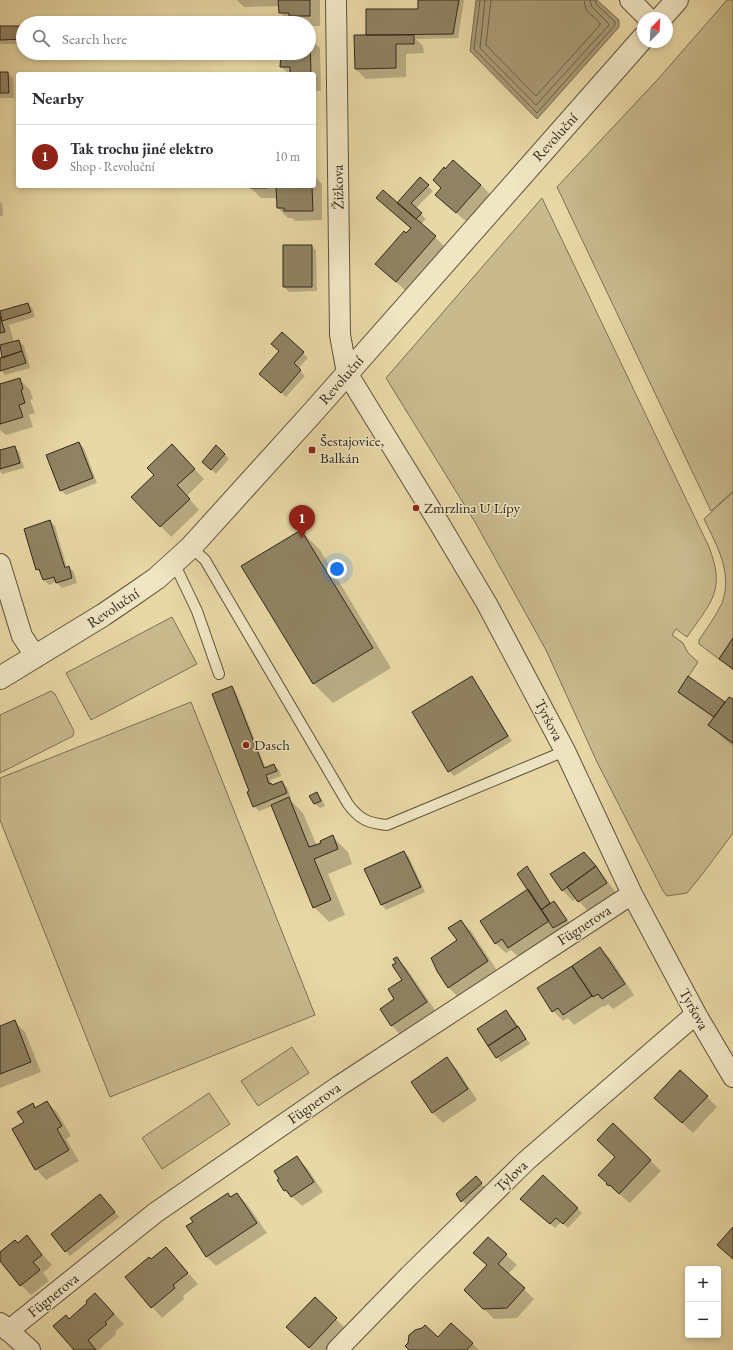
<!DOCTYPE html>
<meta charset="utf-8">
<style>
:root{--surface:#fff;--page:#f2f2f3;--text:#2b2b33;--muted:#7c7c81;--line:#e1e1e2;--accent:#8f2418}
body{margin:0;font-family:"EB Garamond",serif;background:var(--page);color:var(--text)}
.controls{position:absolute;right:12px;bottom:12px;display:grid;overflow:hidden;border-radius:4px;box-shadow:0 2px 6px #0003}
.controls button{width:36px;height:36px;display:grid;place-items:center;padding:0;border:0;border-bottom:1px solid var(--line);background:var(--surface);color:var(--text);font:20px sans-serif}
.compass{position:absolute;left:637px;top:12px;width:36px;height:36px;border-radius:50%;background:var(--surface);box-shadow:0 2px 6px #0003;rotate:24deg}
.you{position:absolute;left:337px;top:569px;width:14px;height:14px;margin:-10px;border:3px solid #fff;border-radius:50%;background:#1a73e8;box-shadow:0 0 0 6px #1a73e833}
.badge{display:grid;place-items:center;width:26px;height:26px;border-radius:50%;background:var(--accent);color:#fff;font-size:13px;font-weight:700}
.pin{position:absolute;translate:-50% -33px;filter:drop-shadow(0 1px 2px #0008)}
.pin::after{content:'';position:absolute;top:21px;width:14px;height:12px;background:inherit;clip-path:polygon(0 0,100% 0,50% 100%)}
.list{margin:0;padding:0;list-style:none}
h2{display:flex;justify-content:space-between;align-items:center;height:52px;margin:0;padding:0 16px;font-size:17px}
h2 small{font-size:13px;font-weight:400;color:var(--muted)}
.list li{display:grid;grid-template-columns:26px 1fr auto;gap:12px;align-items:center;box-sizing:border-box;height:64px;padding:0 16px;border-top:1px solid var(--line)}
.list b{display:block;font-size:15px;white-space:nowrap}
.list p{margin:0;font-size:13px;white-space:nowrap;color:var(--muted)}
.list em{font-size:13px;font-style:normal;color:var(--muted)}
.icon{flex:none;width:22px;height:22px;fill:none;stroke:currentColor;stroke-width:2;stroke-linecap:round;stroke-linejoin:round}
.map{position:relative;flex:none;width:733px;height:1350px;overflow:hidden}
.search{position:absolute;background:var(--surface);box-shadow:0 2px 6px #0003;left:16px;top:16px;width:300px;height:44px;display:flex;align-items:center;gap:10px;box-sizing:border-box;padding:0 14px;border-radius:22px;color:var(--muted);font-size:15px}
.panel{position:absolute;background:var(--surface);box-shadow:0 2px 6px #0003;left:16px;top:72px;width:300px;height:116px;border-radius:4px}
.map>svg:first-child{display:block}
.green{fill:#c9ba8e;stroke:#7d7055}
.water{fill:#aa9b76;stroke:#7a6c52}
.shadow{fill:#0003}
.lines{fill:none;stroke-linecap:round;stroke-linejoin:round}
.shore{stroke:#6e6049;stroke-width:1}
.building{fill:#908363;stroke:#31261c}
.service-casing{stroke:#5f523e;stroke-width:12}
.minor-casing{stroke:#5f523e;stroke-width:22}
.tertiary-casing{stroke:#5f523e;stroke-width:24}
.service{stroke:#f0e6c4;stroke-width:10}
.minor{stroke:#f0e6c4;stroke-width:20}
.tertiary{stroke:#f0e6c4;stroke-width:22}
.poi-dot{fill:#8f2418;stroke:#f0e6c4;stroke-width:1.5}
.labels{text-anchor:middle;stroke-width:3;stroke-linejoin:round;paint-order:stroke}
.street-label{font-size:15px;fill:#31261c;stroke:#f0e6c4}
.poi-label{font-size:15px;fill:#31261c;stroke:#f0e6c4;text-anchor:start}
</style>
<div class="map">
<svg width="733" height="1350" viewBox="0 0 733 1350">
<rect width="100%" height="100%" fill="#e8d8a5"/>
<filter id="stains"><feTurbulence type="fractalNoise" baseFrequency=".005" numOctaves="4"/><feColorMatrix values="0 0 0 0 .2 0 0 0 0 .09 0 0 0 0 .02 0 0 0 .5 -.17"/></filter>
<radialGradient id="worn" r=".72"><stop offset=".6" stop-color="#630" stop-opacity="0"/><stop offset="1" stop-color="#630" stop-opacity=".3"/></radialGradient>
<path class="green" d="M727,0h6v491l-22,20 -154,-324 102,-109z
M542,198l167,349c17,44 2,55 -22,90l-11,-8 -4,6 11,8 5,10 10,9 -20,30 36,25 -6,8 25,18v90l-29,39 -17,21 -20,3 -4,-5 -66,-129 -51,-112 -71,-128 -89,-144z
M733,492v146l-14,21 -20,-15v-4c8,-12 17,-24 23,-37 11,-30 -5,-57 -18,-84z
M172,617l25,47 -106,56 -25,-47z
M51,691l4,3 19,37 -1,5 -73,37v-58z
M191,702l124,313 -205,82 -110,-277v-42z
M292,1047l17,26 -51,33 -17,-25z
M209,1093l21,31 -68,45 -20,-31z"/>
<path class="water" d="M476,0h121l22,20v7l-82,92 -67,-68z"/>
<path class="shadow" d="M237,0h83v26h-11v-3h-19l-10,-11 -1,-4 -2,-2 -33,1z
M419,0h45l-6,38 -42,1 7,7 1,7 -18,1v23l-40,2 -10,-10 -1,-33h13l-1,-26h52z
M0,27h23v17h-23z
M309,38l11,10 1,43h-7v-17h-25l-8,-7v-7h-53l-6,-7h87z
M0,73h8l5,5 1,20h-14z
M445,170l36,15 10,10 -24,27 -20,-17 -5,-17z
M314,176l8,8v36l-27,1 -3,-3h-4l-10,-10v-10h-17l-10,-10v-2h63z
M420,179l13,12 -18,18 11,10 -5,5 24,23 -39,44 -19,-17 19,-39 5,-6 -34,-31 23,9z
M0,202l2,1 1,13h-3z
M311,246l5,4 1,41 -28,1 -5,-5z
M28,304l5,5 2,8 -26,8 5,17 5,-1 5,5 6,22 -25,7 -5,-6v-10l3,-1 -3,-10v-36z
M303,353l5,5 -10,11 7,7 -19,21 -21,-19z
M19,379l11,11 3,9 -3,1 5,13 -6,2 4,12 -27,8 -6,-5v-48l2,2z
M79,443l5,5 13,35 -31,12 -5,-5z
M14,447l5,5 5,16 -22,6 -2,-3v-20z
M225,454l4,5 -13,15 -8,-8z
M182,456l22,23 -17,17 12,14 -28,27 -38,-40 23,-22z
M50,521l5,5 12,42 2,-1 5,5 3,11 -15,5 -6,-6 -7,3 -5,-5 -2,-5 -5,-6z
M301,531l19,19 71,118 -58,35 -19,-19 -72,-117z
M733,640v31l-13,-12z
M471,677l5,5 36,59 -58,35 -5,-5 -36,-58z
M689,677l36,26 8,-2v45l-9,-7 -15,-15 5,-6 -30,-22 -5,-4z
M231,687l5,5 30,77 8,-4 5,5 2,6 -11,4 2,6 10,-4 5,5 4,11 -2,1 14,14 14,33 16,-9 15,15 4,12 -24,10 17,41 -16,7 -15,-15 -41,-101 -14,5 -5,-5z
M317,793l4,5 4,8 -5,2 -5,-4z
M404,852l5,5 16,35 -39,18 -4,-5 -16,-36z
M584,853l10,10 22,30 -27,19 -13,-14 -3,3 -10,-10 -12,-16z
M527,868l4,5 20,31 3,-2 4,5 13,18 -52,32 -8,-7 -5,3 -11,-10 34,-53z
M461,921l10,10 27,41 -39,26 -10,-10 -11,-17 20,-30z
M600,948l10,10 24,37 -21,14 -5,-5 -4,3 -1,-1 -29,19 -6,-7 -5,3 -10,-10 -14,-22z
M397,958l10,11 30,44 -35,23 -10,-10 -11,-16 15,-10 8,-20 -7,-17z
M505,1011l10,10 15,23 -29,18 -4,-5z
M14,1021l11,11 16,40 -41,16v-61z
M447,1059l10,10 20,31 -34,23 -10,-10z
M681,1071l36,36 -24,26 -27,-25z
M47,1102l10,10 14,24 -5,3 13,22 -33,19 -10,-11 -23,-39 12,-7 8,-19 3,4z
M613,1125l48,46 -31,32 -23,-19 9,-27z
M297,1158l10,10 16,24 -21,14 -17,-16z
M543,1176l39,37 -14,15 -7,-6 -6,6 -29,-24z
M476,1177l10,12 -19,17 -10,-12z
M237,1194l10,10 20,29 -51,33 -10,-10z
M100,1195l19,22 -49,39 -4,-5z
M27,1237l25,28 -9,8 6,8 -18,14 -10,-10 -21,-26v-5l18,-10z
M488,1238l29,27 -9,9 26,25 -17,19 -23,1 -19,-19 13,-34 -13,-13z
M166,1248l32,36 -15,12 1,3 -22,19 -36,-41 25,-17z
M95,1294l29,30 -9,8 1,2 -17,16h-23l-7,-30 19,-17z
M315,1299l31,30 -19,21h-16l-23,-23z
M451,1324l28,26h-69l28,-11z"/>
<g class="lines">
<path class="shore" d="M480,0l-6,49 63,64 78,-88v-3l-19,-18 -1,-4
M485,0l-5,48 56,57 73,-80 -1,-2 -16,-16 -2,-7
M491,0l-5,45 50,51 64,-71v-2l-14,-13 -2,-10"/>
</g>
<path class="building" d="M278,0h32v16h-21v-3h-10z
M418,0h41l-6,34 -87,1v-26h52z
M0,26h23v13l-23,1z
M354,35h60v9h-18v24l-41,1z
M309,37h1l1,37h-21v-7h-10l1,-14h-7h35z
M0,72h8l1,21h-9z
M453,160l28,25 -25,28 -21,-18 6,-7 -8,-8 11,-13 1,2z
M420,177l9,8 -18,18 11,10 -6,6 -19,-16z
M250,186h17v2h-17z
M276,186h36l1,25h-29v-3h-7z
M383,190l53,46 -40,46 -21,-18 29,-33 2,2 5,-5 -35,-30z
M283,245h29v42h-29z
M28,303l3,9 -29,9 -2,-10z
M0,316l5,16 -5,1z
M282,332l22,20 -10,11 7,7 -20,23 -22,-19 20,-23 -8,-7z
M19,340l3,11 -20,7 -2,-13z
M22,351l4,12 -26,8v-13z
M20,378l3,11 -2,1 4,13 -6,2 4,12 -23,7v-40z
M79,442l14,36 -33,13 -14,-36z
M172,444l23,25 -18,16 13,14 -30,28 -29,-30 23,-22 -7,-7z
M216,445l9,9 -14,16 -9,-8z
M15,446l5,17 -20,6v-19z
M50,520l15,48 4,-2 3,12 -16,5 -2,-6 -11,3 -4,-11 -3,1 -12,-41z
M301,530l72,118 -60,36 -72,-118z
M733,638v31l-14,-10z
M472,676l36,60 -60,36 -36,-60z
M688,676l37,26 -11,15 -36,-25z
M232,686l32,82 10,-4 3,7 -11,4 3,9 2,-1 1,2 10,-4 5,12 -34,14 -6,-15 2,-1 -37,-97z
M729,697l4,2v44l-25,-18z
M317,792l4,9 -7,3 -5,-8z
M289,797l20,50 12,-4 -1,-2 13,-6 5,14 -24,10 17,41 -18,8 -42,-103z
M404,851l17,36 -40,18 -17,-36z
M584,852l12,14 -34,25 -12,-17z
M527,866l23,37 -9,7 -24,-36z
M596,866l11,17 -29,19 -11,-15z
M528,889l21,32 -41,27 -6,-9 -7,5 -15,-23z
M554,901l13,19 -14,8 -12,-18z
M461,920l27,41 -40,27 -11,-17 -6,-13 26,-18 -9,-12z
M600,947l25,37 -23,15 -4,-5 -5,3 -21,-31z
M397,957l30,45 -36,24 -11,-17 14,-10 -6,-10 14,-9 -10,-15 4,-2 -3,-4z
M572,966l20,30 -29,19 -5,-7 -6,4 -15,-24z
M506,1010l11,17 -29,19 -11,-17z
M15,1020l16,42 -31,12v-48z
M518,1026l8,13 -30,19 -8,-12z
M447,1057l21,32 -36,24 -21,-31z
M680,1070l28,26 -26,27 -28,-25z
M47,1101l15,25 -5,3 12,21 -34,20 -23,-41 12,-7 -7,-10 16,-9 2,5z
M613,1123l38,37 -32,34 -9,-9 -1,1 -3,-2 1,-1 -9,-8 17,-18 -18,-17z
M297,1156l17,26 -23,15 -5,-7 -2,1 -7,-11 2,-1 -5,-8z
M543,1175l35,33 -15,16 -7,-6 -6,6 -30,-25z
M476,1176l6,7 -21,19 -5,-8z
M228,1193l2,4 7,-4 20,30 -51,34 -20,-31 7,-4 -3,-4z
M100,1194l15,18 -50,40 -14,-18z
M733,1227v32l-16,-14z
M27,1235l15,20 -9,7 7,8 -20,16 -20,-25v-9l15,-12 3,3z
M488,1237l19,17 -9,10 27,24 -18,20 -24,1 -19,-19 23,-25 -14,-12z
M166,1247l22,26 -15,12 2,3 -24,20 -26,-31 24,-20 2,2z
M95,1293l19,21 -9,8 2,2 -19,16 8,10h-22l-21,-24 13,-11 3,4 18,-16 -1,-2z
M315,1297l22,21 -28,30 -23,-21z
M451,1323l22,20 -6,7h-58l-4,-4 3,-3 1,-8 6,-5 7,-2 3,-3 13,12z"/>
<g class="lines">
<g class="service-casing">
<path id="service" d="M191,547l14,13 143,244c12,16 20,19 39,21l178,-74
M174,563l23,48 22,63"/>
</g>
<g class="minor-casing">
<path id="minor" d="M336,0l4,335 7,38 92,150 48,81 78,147 67,143 64,120 37,63
M630,0l18,18
M0,564l22,72 14,21
M0,1323l30,27
M8,1331l147,-118 184,-127 293,-192
M337,1350l72,-74 117,-115 170,-147"/>
</g>
<g class="tertiary-casing">
<path id="tertiary" d="M661,18l16,-18
M0,678l103,-63 31,-21 23,-16 34,-31 124,-137 328,-372"/>
</g>
<use href="#service" class="service"/>
<use href="#minor" class="minor"/>
<use href="#tertiary" class="tertiary"/>
</g>
<g class="poi-dot">
<rect x="308" y="446" width="8" height="8" rx="2"/>
<circle cx="416" cy="508" r="4"/>
<circle cx="246" cy="745" r="4"/>
</g>
<g class="labels">
<g class="street-label">
<text transform="translate(555 137) rotate(-48)" y="5">Revoluční</text>
<text transform="translate(338 187) rotate(-91)" y="5">Žižkova</text>
<text transform="translate(341 380) rotate(-49)" y="5">Revoluční</text>
<text transform="translate(113 608) rotate(-34)" y="5">Revoluční</text>
<text transform="translate(549 720) rotate(62)" y="5">Tyršova</text>
<text transform="translate(584 925) rotate(-33)" y="5">Fügnerova</text>
<text transform="translate(694 1009) rotate(61)" y="5">Tyršova</text>
<text transform="translate(314 1103) rotate(-35)" y="5">Fügnerova</text>
<text transform="translate(511 1176) rotate(-44)" y="5">Tylova</text>
<text transform="translate(53 1295) rotate(-39)" y="5">Fügnerova</text>
</g>
<g class="poi-label">
<text x="320" y="446">Šestajovice,<tspan x="320" dy="17">Balkán</tspan></text>
<text x="424" y="513">Zmrzlina U Lípy</text>
<text x="254" y="750">Dasch</text>
</g>
</g>
<rect width="100%" height="100%" filter="url(#stains)"/>
<rect width="100%" height="100%" fill="url(#worn)"/>
</svg>
<div class="controls">
<button>+</button>
<button>−</button>
</div>
<svg class="compass" viewBox="-18 -18 36 36"><path d="M0-13l5 13h-10z" fill="#e53935"/><path d="M0 13l5-13h-10z" fill="#7c7c81"/></svg>
<div class="you"></div>
<div class="pin badge" style="left:302px;top:538px">1</div>
<div class="search"><svg class="icon" aria-label="search" viewBox="0 0 24 24"><circle cx="10" cy="10" r="6"/><path d="M15 15l6 6"/></svg>Search here</div>
<section class="panel">
<h2>Nearby<small></small></h2>
<ul class="list">
<li><span class="badge">1</span><div><b>Tak trochu jiné elektro</b><p>Shop · Revoluční</p></div><em>10 m</em></li>
</ul>
</section>
</div>
